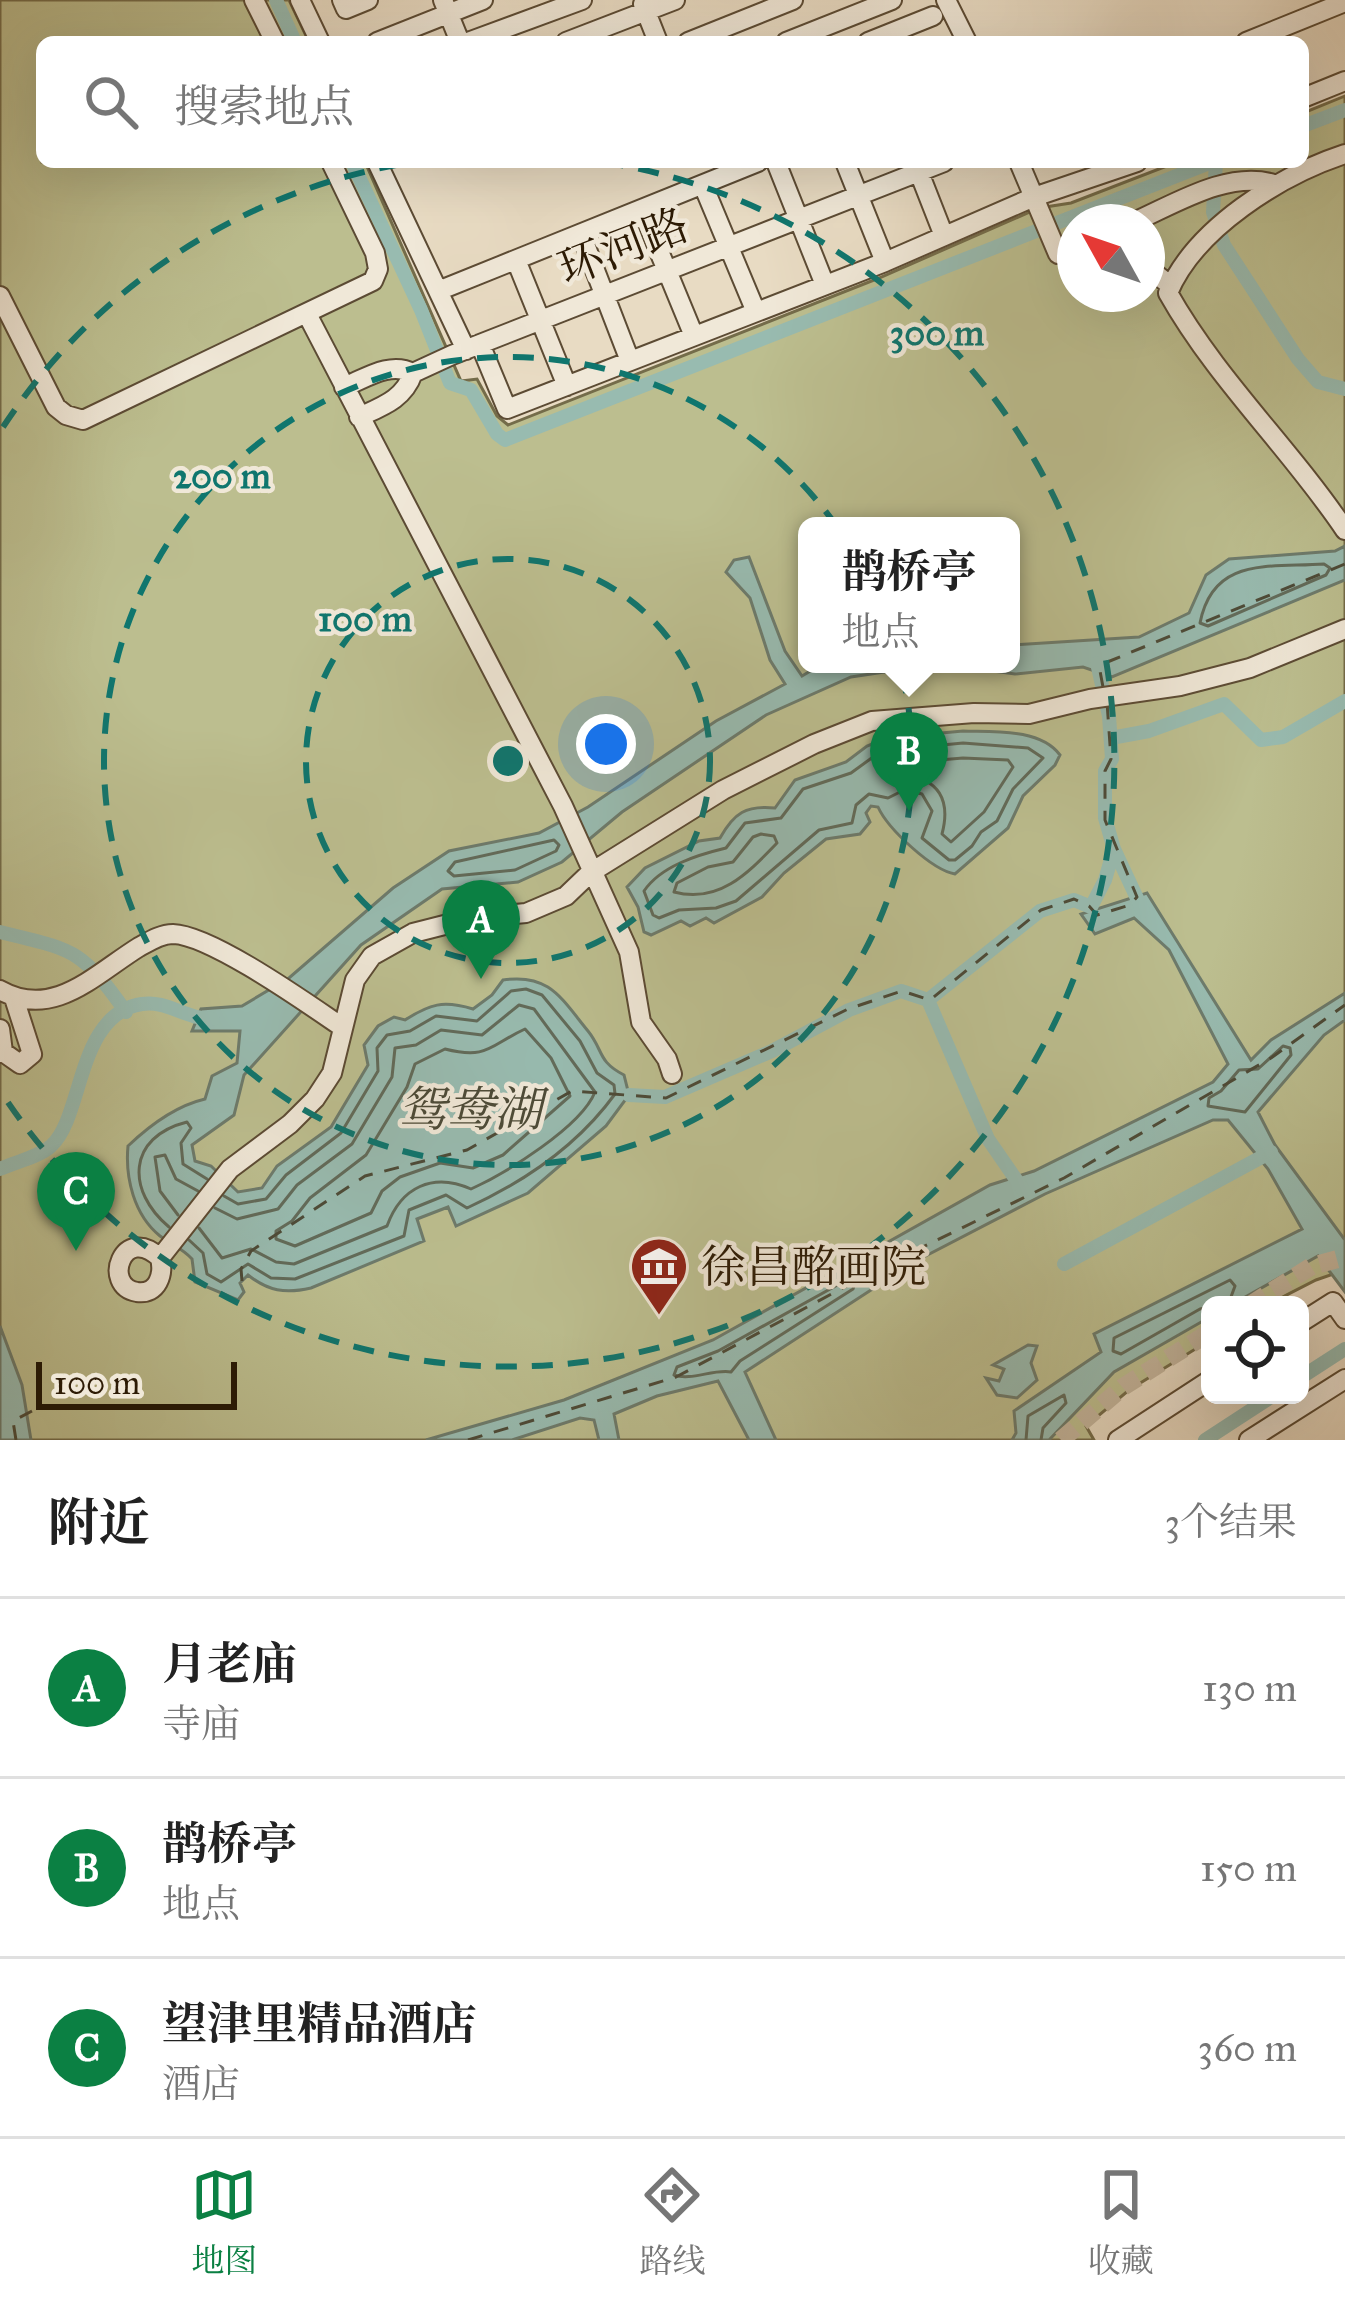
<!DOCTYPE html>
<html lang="zh">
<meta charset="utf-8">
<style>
:root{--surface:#fff;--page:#f2f2f2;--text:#222;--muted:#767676;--line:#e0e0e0;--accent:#0b8043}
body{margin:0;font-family:"IM FELL Great Primer","Noto Serif SC",serif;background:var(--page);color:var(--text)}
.controls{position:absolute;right:36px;bottom:36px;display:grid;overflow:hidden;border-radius:18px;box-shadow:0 12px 48px #0002}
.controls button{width:108px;height:108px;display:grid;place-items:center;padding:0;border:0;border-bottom:3px solid var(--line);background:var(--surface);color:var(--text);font:60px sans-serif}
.compass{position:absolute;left:1057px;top:204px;width:108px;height:108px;border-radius:50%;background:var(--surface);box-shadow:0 12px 48px #0002;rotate:310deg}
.scale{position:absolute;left:36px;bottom:30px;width:201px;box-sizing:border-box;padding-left:12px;border:6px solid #2d1b05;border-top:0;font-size:33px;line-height:42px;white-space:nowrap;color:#2d1b05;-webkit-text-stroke:9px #f0e8d8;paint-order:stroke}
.you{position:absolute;left:606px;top:744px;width:42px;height:42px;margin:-30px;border:9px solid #fff;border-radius:50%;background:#1a73e8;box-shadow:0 0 0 18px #1a73e833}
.badge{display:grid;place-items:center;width:78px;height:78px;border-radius:50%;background:var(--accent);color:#fff;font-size:39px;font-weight:700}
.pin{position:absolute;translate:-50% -99px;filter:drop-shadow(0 3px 6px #0008)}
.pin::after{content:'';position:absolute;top:63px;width:42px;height:36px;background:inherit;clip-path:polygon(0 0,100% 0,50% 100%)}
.popup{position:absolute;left:798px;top:517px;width:222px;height:156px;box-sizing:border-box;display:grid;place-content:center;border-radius:18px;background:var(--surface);filter:drop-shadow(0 3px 9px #0005);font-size:39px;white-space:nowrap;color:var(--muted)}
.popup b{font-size:45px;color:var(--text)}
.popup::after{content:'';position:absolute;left:50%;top:100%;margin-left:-24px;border:24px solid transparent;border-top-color:var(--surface)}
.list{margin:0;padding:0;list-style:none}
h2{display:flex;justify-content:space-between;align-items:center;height:156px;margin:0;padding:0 48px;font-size:51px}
h2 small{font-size:39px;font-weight:400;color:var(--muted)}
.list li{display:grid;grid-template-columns:78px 1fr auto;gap:36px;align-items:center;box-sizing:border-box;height:180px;padding:0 48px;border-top:3px solid var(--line)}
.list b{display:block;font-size:45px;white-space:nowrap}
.list p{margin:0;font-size:39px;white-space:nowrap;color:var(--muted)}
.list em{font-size:39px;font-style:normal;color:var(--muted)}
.icon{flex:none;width:66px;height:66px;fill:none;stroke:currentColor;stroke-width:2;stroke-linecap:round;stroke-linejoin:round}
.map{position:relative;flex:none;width:1345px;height:1440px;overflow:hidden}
.search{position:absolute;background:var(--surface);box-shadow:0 12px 48px #0002;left:36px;right:36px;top:36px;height:132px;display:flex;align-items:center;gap:30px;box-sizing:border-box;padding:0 42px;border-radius:18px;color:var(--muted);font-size:45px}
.sheet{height:696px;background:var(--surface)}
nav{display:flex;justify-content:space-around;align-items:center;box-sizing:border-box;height:168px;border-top:3px solid var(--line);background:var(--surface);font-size:33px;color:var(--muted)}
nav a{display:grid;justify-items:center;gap:6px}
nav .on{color:var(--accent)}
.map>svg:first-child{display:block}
.park{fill:#bcbe8f;stroke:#746c4a;stroke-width:3;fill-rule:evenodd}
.water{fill:#98bbb0;stroke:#6d7b6c;stroke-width:3}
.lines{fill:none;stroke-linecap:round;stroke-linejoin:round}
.shore{stroke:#626b5a;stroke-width:3}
.canal{stroke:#98bbb0;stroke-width:14}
.ferry{stroke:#4d4b38;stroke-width:3;stroke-dasharray:15 12;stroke-linecap:butt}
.minor-tunnel{stroke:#c3b59d;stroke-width:18;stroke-dasharray:18 9;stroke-linecap:butt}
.minor-casing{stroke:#5c4b34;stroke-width:22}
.minor{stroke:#f0e8d8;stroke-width:18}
.ring{fill:none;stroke:#0f766e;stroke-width:6;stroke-dasharray:21 15}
.labels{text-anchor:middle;stroke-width:9;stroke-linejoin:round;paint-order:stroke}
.street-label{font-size:45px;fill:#2d1b05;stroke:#f0e8d8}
.poi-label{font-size:45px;fill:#2d1b05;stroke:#f0e8d8;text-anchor:start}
.water-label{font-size:48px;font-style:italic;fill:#4d4b38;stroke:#f0e8d8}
.centre{fill:#0f766e;stroke:#f0e8d8;stroke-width:6}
.ring-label{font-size:36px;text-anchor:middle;font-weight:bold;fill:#0f766e;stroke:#f0e8d8;stroke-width:9;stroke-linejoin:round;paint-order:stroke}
</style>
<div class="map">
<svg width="1345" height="1440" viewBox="0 0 1345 1440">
<rect width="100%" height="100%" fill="#e8dbc3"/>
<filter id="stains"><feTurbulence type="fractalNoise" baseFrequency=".00167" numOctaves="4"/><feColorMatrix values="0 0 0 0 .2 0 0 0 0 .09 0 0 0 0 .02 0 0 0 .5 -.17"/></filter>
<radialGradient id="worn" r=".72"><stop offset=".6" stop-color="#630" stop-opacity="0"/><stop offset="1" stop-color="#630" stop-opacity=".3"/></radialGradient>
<path class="park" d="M0,0h289l20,42h-267v120h323l96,219 16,-2 20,37 11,9 371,-147 160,-70 32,-5 106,-41h126v-49l42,-17v1174l-29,10 -49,25h-57v35l-81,50 -43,36 8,14h-1094zM1075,222h72v72h-72zM807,526h204v138h-204z"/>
<path class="water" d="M1345,546v34l-233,97 -29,-10 -68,7 -74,-10h70v-19l128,-8 50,-24 17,-38 23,-16 106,-8z
M749,557l36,94 17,25 20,-12h116l-87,13 -85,38 -144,97 -60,50 -44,20 -76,7 -81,56 -117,130 -10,40 -42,30 3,16 16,5 27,26 24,-4 15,-22 54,-39 37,-62 -4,-20 14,-19 16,-9 11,3c25,-16 38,-20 68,-11l19,-14 11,-15c46,-7 58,18 85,51 16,20 9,30 36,44l5,20 -23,31 -78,67 -72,33 -8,-19 -31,12 7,22 -113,47c-26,6 -43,3 -63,-13l-8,8 4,9 -6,8 -43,-18 -3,-23c-9,-10 -21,-15 -32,-23 -26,-21 -35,-58 -32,-90 22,-21 47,-40 77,-47l7,-23 25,-13 3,-32h-48l9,-22 41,-3 47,-28 104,-90 56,-37 90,-18 49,-26 128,-86 69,-37 -15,-24 -20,-62 -24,-26 8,-12z
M963,731c30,1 77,-3 97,24l-5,10 -32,31 -15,32 -53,46c-23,-4 -67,-45 -77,-67l-7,-1 -5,7 4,9 -10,12 -34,5 -42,34 -22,24 -48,26 -8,-5 -16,8 -9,-5 -30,14 -7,-3 -6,-25 -11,-20 18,-19 54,-27 21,-3c14,-25 26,-33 55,-30l20,-28 51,-18 21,-16 20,-8z
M1147,893l104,167 20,-20 74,-47v27l-21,15 -66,77 17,33 70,95v52l-27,-36 -87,49h-21v12l-96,55 -65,68h-37l4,-7 -2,-22 87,-59 -7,-18 208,-105 -34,-60 -40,-49h-15l-168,74 -131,68 -169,110 31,68h-27l-31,-59 -61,15 -43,18 5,26h-20l-5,-20 -14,-2 -68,22h-86l138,-40 149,-60 277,-155 44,-14 179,-89 15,-18 -59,-114 -35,-32 -39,16 -14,-20z
M0,1326l22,59 9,55h-31z
M1028,1345l9,1 -6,17 6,17 -20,18 -20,-3 -11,-17 13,3 5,-12 -11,-4z"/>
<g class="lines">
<path class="shore" d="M1324,564l6,4 -4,7 -118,51 -8,-3c13,-67 69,-55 124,-59z
M963,743l65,5 15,10 -30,31 -16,32 -16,11 -9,14 -17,14h-6l-27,-22 10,-27 -10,-17 -18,-4 -16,8 -19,-4 -13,11 -4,18 -33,7 -83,71 -20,7 -37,2 -20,8 -6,-3 -9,-24c17,-25 53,-36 82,-43l19,-25 36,-5 22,-29 48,-16 22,-16 18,-7z
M963,758l45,2 5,7 -29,45 -33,30 -9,-8c9,-34 -3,-55 -39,-60l-4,-6 5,-5z
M761,834l13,2 3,7c-29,30 -58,61 -103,49l3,-9 31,-16 25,-5 20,-25z
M554,840l5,5 -3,6 -41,19 -61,6 -6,-5 7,-9z
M525,1029l26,29 19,38 -67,59 -30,13 -33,-5 -40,14 -18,14 -11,22 -76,33 -19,-7v-8l16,-10 18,-23 56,-43 41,-68 8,-23 30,-15c43,11 45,-4 80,-20z
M1283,1046l7,2 1,7 -46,57 -37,-6 1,-8 12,-7 18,-21 19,-1z
M178,1215l-18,-24 -5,-34 10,-2 11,24 22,12
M169,1227c-43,-36 -42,-90 18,-105l4,6 -10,15 2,21 24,15
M199,1228l23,30 29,-9 25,13 18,2 93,-38c14,-39 46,-54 84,-37 35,-16 110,-62 124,-97l-61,-83 -15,-4 -37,30 -41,-5 -25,15 -21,3 -3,29 -40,67 -55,41 -19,24 -41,10 -22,-11
M189,1240l14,13 4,21 14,8 27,-18 23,14 24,1 109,-43 5,-26 37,-15 21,13c57,-26 111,-63 148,-114l-1,-9 -17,-12 -17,-32 -38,-46 -16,-6 -15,2 -34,30 -41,-5 -26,15 -23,4 -10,13 1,23 -37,62 -55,42 -20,24 -28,5 -14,-8
M850,1278l5,4 -2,7 -113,72 -9,11c-18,-3 -40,9 -57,3l3,-8 41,-16z
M1210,1307l-10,2 -79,45 -8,-3 1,-13 116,-58 5,6 -7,19
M1026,1440l2,-24 36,-21 2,8 -23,25 -2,12"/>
<path class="canal" d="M276,0l19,42
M1303,126l42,-16
M352,162l69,148 29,73 21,7 26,44 8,6 707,-278
M1216,162l-3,50 11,33 74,114 20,23 27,7
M1111,738l38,-7 75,-27 37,36 22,-3 62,-36
M1114,849l29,62
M0,932c73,18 80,15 126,80
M928,1000l112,-89 34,-11 17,7 14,-27 9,-31 -9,-31v-47l7,-12 -3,-43 -12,-53
M629,1095l36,2 107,-46 77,-41 52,-19 27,9 60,139 36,52
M0,1169c15,-7 39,-12 51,-23 33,-29 25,-132 91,-142 25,-4 43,15 71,15
M1064,1264l207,-112
M1300,1378l45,-29
M1205,1440l69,-45"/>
<path class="ferry" d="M1103,687l-3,-16 5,-8 240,-99
M242,1281l-1,-12 10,-18 114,-75 102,-26 105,-59 94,7 182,-89 54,-18 28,9 111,-90 33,-11 15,7 8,9 33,-10 7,-8 -32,-77v-49l6,-12 -4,-57
M16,1440l-3,-19 19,-10
M468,1440l208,-63 208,-111 180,-88 207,-120 74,-53"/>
<path class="minor-tunnel" d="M1250,1305l62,-39 33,-9
M1061,1440l62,-53 87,-55"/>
<g class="minor-casing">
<path id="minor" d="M254,0l21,42
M300,0l20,42
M342,0l4,9 22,-9
M443,0l17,42
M946,0l21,42
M643,4l15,38
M377,42l106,-42
M468,42l114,-42
M566,42l109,-42
M688,42l105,-42
M786,42l106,-42
M868,42l65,-26
M1246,42l99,-40
M1303,98l42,-17
M1345,154c-64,21 -150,74 -177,139 49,87 122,155 177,237
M377,162l89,188
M776,162l49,123
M845,162l40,100
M915,162l29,74
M1019,162l39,92 17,-7
M703,185l53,127
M642,210l52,126
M1134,222c41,-18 94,-52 140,-38
M581,234l49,127
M516,260l51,126
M1147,267l24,19
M438,291l320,-129
M0,296l56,111 10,8 17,5 290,-139 5,-12 -3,-16 -44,-91
M307,314l256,492 66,146 12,70 26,37 5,15
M480,344l27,65 378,-147 149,-65 103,-35
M344,387c22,-9 46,-26 69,-14
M359,417c24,-11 45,-18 54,-44l39,-18 492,-193
M0,990c53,30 94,-15 139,-43 11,-6 22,-13 34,-13 38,1 135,70 169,93
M0,1029l3,23 -3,1
M3,1052l17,12 12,-10 -18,-56
M160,1258c-37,-35 -59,28 -23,34 21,3 27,-18 23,-34l70,-89 60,-45 25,-25 17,-26 23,-93 17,-24 41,-23 59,-15 54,-5 40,-17 24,-23 133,-83 91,-46 58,-23 102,-8 55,1 61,-15 90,-13 70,-18 95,-39
M1300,1323l33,-21 12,17
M1118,1440l92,-60
M1249,1440l96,-61"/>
</g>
<use href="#minor" class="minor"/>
</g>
<g class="ring">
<circle cx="508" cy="761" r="202"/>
<circle cx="508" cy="761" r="404"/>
<path d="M3 427A606 606 0 0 1 413 162M603 162A606 606 0 1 1 3 1095"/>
</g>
<defs>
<g id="museum-pin" transform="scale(3)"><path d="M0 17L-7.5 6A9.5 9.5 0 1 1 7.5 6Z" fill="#8f2418" stroke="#f0e8d8"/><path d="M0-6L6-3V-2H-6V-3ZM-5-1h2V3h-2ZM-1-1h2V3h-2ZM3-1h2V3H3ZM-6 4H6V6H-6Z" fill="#fff"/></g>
</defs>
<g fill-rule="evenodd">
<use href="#museum-pin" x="659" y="1266"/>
</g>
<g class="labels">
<g class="street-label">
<text transform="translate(623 246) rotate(-21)" y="16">环河路</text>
</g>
<g class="poi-label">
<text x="701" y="1282">徐昌酩画院</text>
</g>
<g class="water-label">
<text x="470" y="1126">鸳鸯湖</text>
</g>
</g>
<circle cx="508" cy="761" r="18" class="centre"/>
<g class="ring-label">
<text x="937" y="345">300 m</text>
<text x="222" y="488">200 m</text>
<text x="365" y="631">100 m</text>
</g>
<rect width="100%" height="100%" filter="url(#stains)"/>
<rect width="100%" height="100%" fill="url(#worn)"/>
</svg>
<div class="controls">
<button><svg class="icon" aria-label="locate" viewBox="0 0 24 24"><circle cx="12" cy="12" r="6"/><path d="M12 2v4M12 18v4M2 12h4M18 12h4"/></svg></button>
</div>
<svg class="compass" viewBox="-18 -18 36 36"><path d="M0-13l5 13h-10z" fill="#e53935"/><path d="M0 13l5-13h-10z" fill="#767676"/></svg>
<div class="scale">100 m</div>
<div class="you"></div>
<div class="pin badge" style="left:481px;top:979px">A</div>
<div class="pin badge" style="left:909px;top:811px">B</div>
<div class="popup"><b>鹊桥亭</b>地点</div>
<div class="pin badge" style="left:76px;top:1251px">C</div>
<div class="search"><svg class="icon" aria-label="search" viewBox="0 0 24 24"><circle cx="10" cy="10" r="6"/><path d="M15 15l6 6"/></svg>搜索地点</div>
</div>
<section class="sheet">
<h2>附近<small>3个结果</small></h2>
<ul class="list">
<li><span class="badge">A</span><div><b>月老庙</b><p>寺庙</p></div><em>130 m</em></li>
<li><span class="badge">B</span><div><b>鹊桥亭</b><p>地点</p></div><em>150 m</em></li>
<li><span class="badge">C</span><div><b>望津里精品酒店</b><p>酒店</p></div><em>360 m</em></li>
</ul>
</section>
<nav>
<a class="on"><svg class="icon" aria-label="map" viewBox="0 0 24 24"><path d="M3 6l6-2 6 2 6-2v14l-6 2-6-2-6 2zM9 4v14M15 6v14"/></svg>地图</a>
<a><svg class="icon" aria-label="directions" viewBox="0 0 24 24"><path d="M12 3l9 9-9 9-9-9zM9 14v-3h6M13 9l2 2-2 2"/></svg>路线</a>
<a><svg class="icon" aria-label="saved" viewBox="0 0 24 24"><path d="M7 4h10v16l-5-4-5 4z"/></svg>收藏</a>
</nav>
